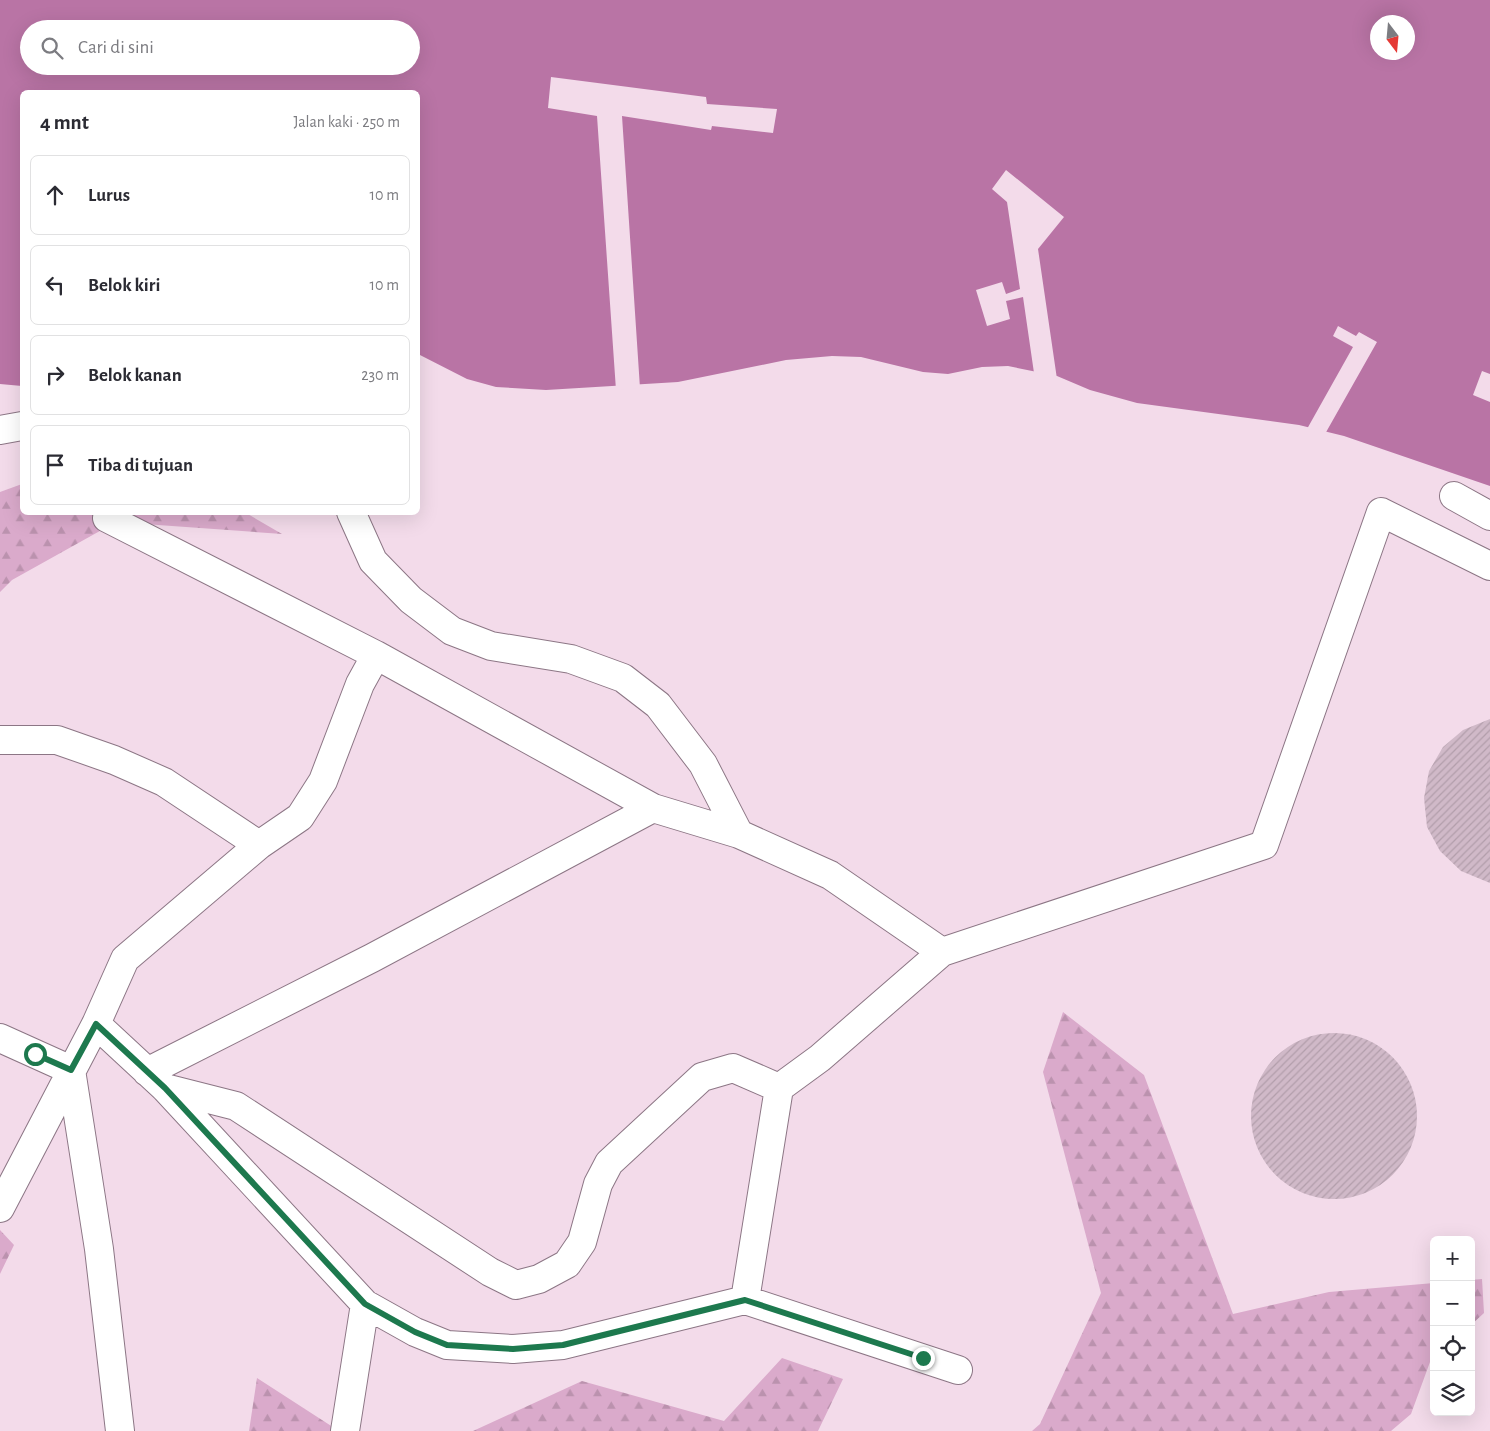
<!DOCTYPE html>
<html lang="id">
<meta charset="utf-8">
<style>
:root{--surface:#fff;--page:#f2f2f3;--text:#2b2b33;--muted:#7c7c81;--line:#e1e1e2}
body{margin:0;font-family:"Alegreya Sans",sans-serif;background:var(--page);color:var(--text)}
.controls{position:absolute;right:15px;bottom:15px;display:grid;overflow:hidden;border-radius:8px;box-shadow:0 5px 20px #0002}
.controls button{width:45px;height:45px;display:grid;place-items:center;padding:0;border:0;border-bottom:1px solid var(--line);background:var(--surface);color:var(--text);font:25px sans-serif}
.compass{position:absolute;left:1370px;top:15px;width:45px;height:45px;border-radius:50%;background:var(--surface);box-shadow:0 5px 20px #0002;rotate:164deg}
.stop{position:absolute;width:15px;height:15px;margin:-11px;border:4px solid #1d794e;border-radius:50%;background:#fff}
.stop.end{background:#1d794e;border-color:#fff;box-shadow:0 1px 5px #0008}
.list{margin:0;padding:0;list-style:none}
h2{display:flex;justify-content:space-between;align-items:center;height:65px;margin:0;padding:0 20px;font-size:21px}
h2 small{font-size:16px;font-weight:400;color:var(--muted)}
.list li{display:grid;grid-template-columns:32px 1fr auto;gap:15px;align-items:center;box-sizing:border-box;height:80px;margin:0 10px 10px;padding:0 10px;border:1px solid var(--line);border-radius:8px}
.list b{display:block;font-size:19px;white-space:nowrap}
.list em{font-size:16px;font-style:normal;color:var(--muted)}
.icon{flex:none;width:28px;height:28px;fill:none;stroke:currentColor;stroke-width:2;stroke-linecap:round;stroke-linejoin:round}
.map{position:relative;flex:none;width:1490px;height:1431px;overflow:hidden}
.search{position:absolute;background:var(--surface);box-shadow:0 5px 20px #0002;left:20px;top:20px;width:400px;height:55px;display:flex;align-items:center;gap:12px;box-sizing:border-box;padding:0 18px;border-radius:28px;color:var(--muted);font-size:19px}
.panel{position:absolute;background:var(--surface);box-shadow:0 5px 20px #0002;left:20px;top:90px;width:400px;height:425px;border-radius:8px}
.map>svg:first-child{display:block}
.forest{fill:url(#forest-firs)}
.water{fill:#b974a5;fill-rule:evenodd}
.pier{fill:#f3dbea}
.building{fill:url(#building-hatch)}
.lines{fill:none;stroke-linecap:round;stroke-linejoin:round}
.minor-casing{stroke:#8c7685;stroke-width:30}
.minor{stroke:#fff;stroke-width:28}
.route{stroke:#1d794e;stroke-width:6}
</style>
<div class="map">
<svg width="1490" height="1431" viewBox="0 0 1490 1431">
<defs>
<pattern id="forest-firs" width="22" height="20" patternUnits="userSpaceOnUse" patternTransform="scale(1.25)"><rect width="22" height="20" fill="#daaacb"/><path d="M5 1l3.5 6h-7zM16 11l3.5 6h-7z" fill="#bb92ae"/></pattern>
<pattern id="building-hatch" width="6" height="6" patternUnits="userSpaceOnUse" patternTransform="scale(1.25)"><rect width="6" height="6" fill="#d0b9c8"/><path d="M-1 1l2-2M0 6l6-6M5 7l2-2" fill="none" stroke="#b29eab"/></pattern>
</defs>
<rect width="100%" height="100%" fill="#f3dbea"/>
<path class="forest" d="M22,484v28l224,1 36,21 -166,-12 -104,58 -12,12v-100z
M1063,1012l81,63 89,239 96,-22 105,-9v76l-4,3 -19,52 -20,17h-359l8,-7 61,-131 -58,-221z
M0,1230l14,15 -14,29z
M1482,1279l2,34 -13,12v-45z
M782,1358l61,21 -25,52h-345l109,-50 142,40z
M257,1378l82,53h-90z"/>
<path class="water" d="M0,0h1490v486l-146,-50 -45,-11 -162,-22 -47,-13 -33,-14 -49,-10 -26,1 -34,7 -25,-2 -62,-15 -29,-1 -46,4 -108,22 -132,8 -50,-3 -29,-8 -49,-25v-262h-396v294l-22,-2zM1378,22h30v30h-30zM29,29h382v37h-382z"/>
<path class="pier" d="M551,77l155,20 1,7 70,5 -4,24 -61,-7 -1,4 -89,-14 18,272 -24,2 -19,-274 -49,-8z
M1006,170l58,47 -26,32 19,130 -23,-6 -11,-76 -17,4 4,18 -23,7 -11,-36 26,-8 4,12 14,-5 -13,-87 -15,-13z
M1338,326l18,10 3,-4 18,10 -52,92 -18,-5 46,-82 -20,-11z
M1482,371l8,3v28l-17,-7z"/>
<path class="building" d="M1490,719v164l-29,-12 -21,-20 -13,-24 -3,-29 5,-27 14,-24 20,-17z
M1251 1116a83 83 0 1 1 166 0a83 83 0 1 1-166 0Z"/>
<g class="lines">
<g class="minor-casing">
<path id="minor" d="M0,430l22,-4
M1454,496l36,20
M351,512l22,49 38,39 41,31 39,15 80,13 52,19 35,27 45,59 36,70
M107,518l269,137 277,153 86,26 91,41 112,77 322,-107 117,-333 109,54
M0,740h57l57,20 50,22 95,63
M96,1024l69,64 200,216 50,28 32,13 66,4 50,-4 182,-45 213,70
M0,1038l71,32 28,179 21,182
M147,1072l225,-114 281,-150
M165,1088l71,18 254,166 26,13 23,-6 28,-15 15,-22 16,-58 11,-21 93,-86 31,-9 46,20 41,-30 122,-106
M0,1208l96,-184 29,-65 134,-114 41,-28 23,-36 37,-97 16,-29
M745,1300l34,-212
M345,1431l20,-127"/>
</g>
<use href="#minor" class="minor"/>
</g>
<g class="lines">
<path class="route" d="M35,1054l36,16 25,-46 69,64 200,216 50,28 32,13 66,4 50,-4 182,-45 178,58"/>
</g>
</svg>
<div class="controls">
<button>+</button>
<button>−</button>
<button><svg class="icon" aria-label="locate" viewBox="0 0 24 24"><circle cx="12" cy="12" r="6"/><path d="M12 2v4M12 18v4M2 12h4M18 12h4"/></svg></button>
<button><svg class="icon" aria-label="layers" viewBox="0 0 24 24"><path d="M12 4l9 5-9 5-9-5zM3 14l9 5 9-5"/></svg></button>
</div>
<svg class="compass" viewBox="-18 -18 36 36"><path d="M0-13l5 13h-10z" fill="#e53935"/><path d="M0 13l5-13h-10z" fill="#7c7c81"/></svg>
<div class="stop" style="left:35px;top:1054px"></div>
<div class="stop end" style="left:923px;top:1358px"></div>
<div class="search"><svg class="icon" aria-label="search" viewBox="0 0 24 24"><circle cx="10" cy="10" r="6"/><path d="M15 15l6 6"/></svg>Cari di sini</div>
<section class="panel">
<h2>4 mnt<small>Jalan kaki · 250 m</small></h2>
<ul class="list">
<li><svg class="icon" aria-label="ahead" viewBox="0 0 24 24"><path d="M12 20V5M6 11l6-6 6 6"/></svg><div><b>Lurus</b></div><em>10 m</em></li>
<li><svg class="icon" aria-label="left" viewBox="0 0 24 24"><path d="M17 20v-9H6M10 6l-5 5 5 5"/></svg><div><b>Belok kiri</b></div><em>10 m</em></li>
<li><svg class="icon" aria-label="right" viewBox="0 0 24 24"><path d="M7 20v-9h11M14 6l5 5-5 5"/></svg><div><b>Belok kanan</b></div><em>230 m</em></li>
<li><svg class="icon" aria-label="arrive" viewBox="0 0 24 24"><path d="M6 21V4h12l-3 4 3 4H6"/></svg><div><b>Tiba di tujuan</b></div></li>
</ul>
</section>
</div>
